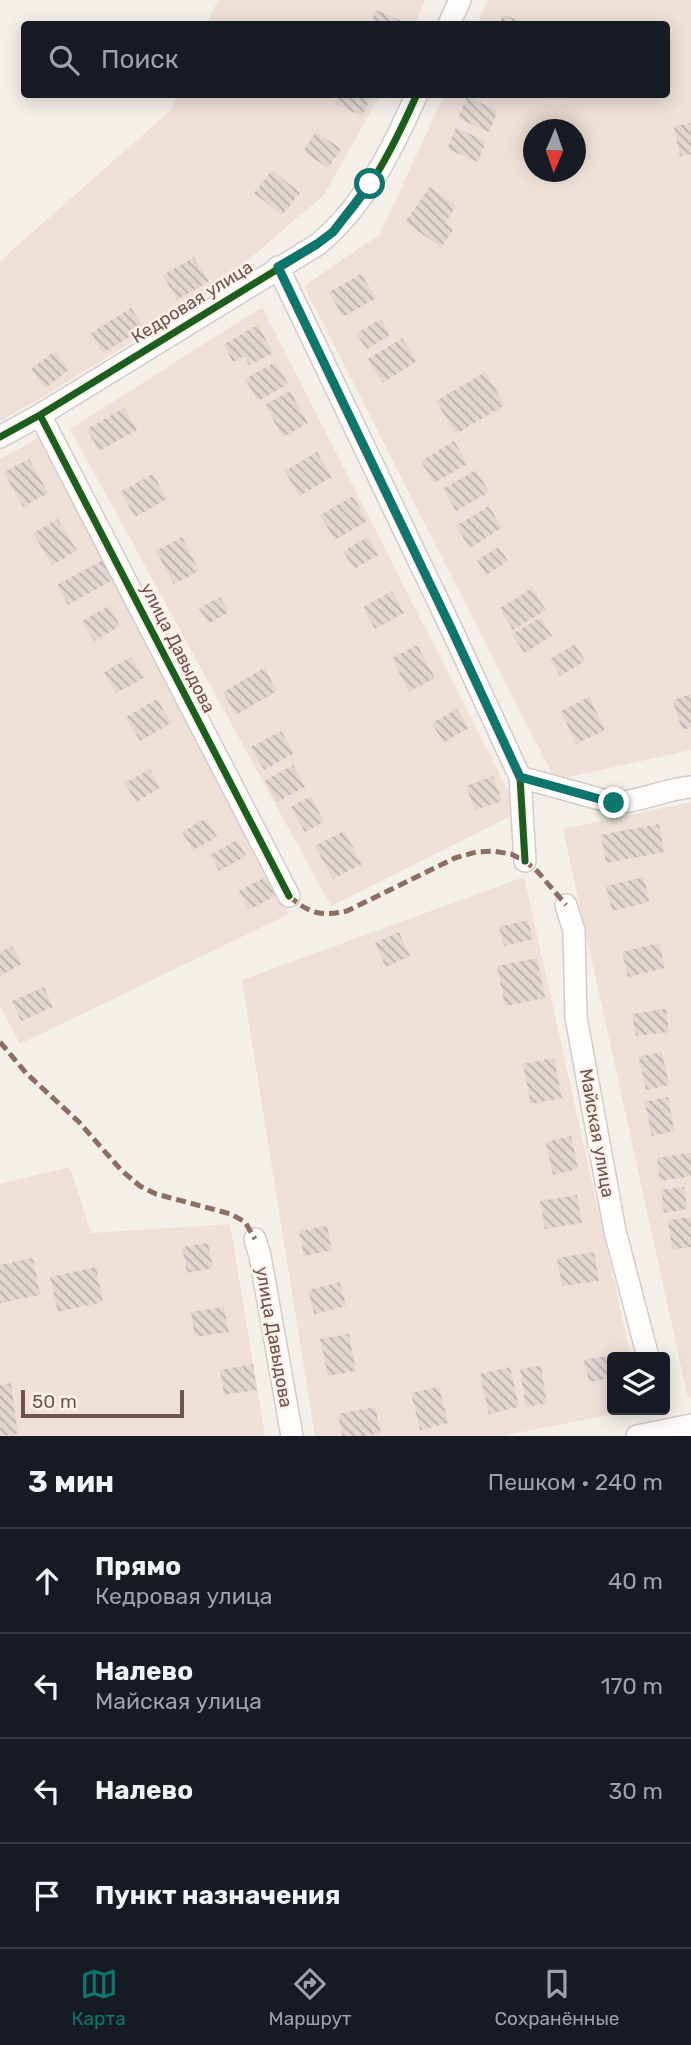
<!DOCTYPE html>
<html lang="ru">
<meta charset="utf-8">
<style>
:root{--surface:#171b24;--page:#20242c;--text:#f1f3f6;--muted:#9ea1a6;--line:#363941;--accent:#0f766e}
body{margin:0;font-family:Rubik,sans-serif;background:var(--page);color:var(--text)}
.controls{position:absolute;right:21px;bottom:21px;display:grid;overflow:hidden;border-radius:7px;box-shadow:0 4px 18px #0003}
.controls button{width:63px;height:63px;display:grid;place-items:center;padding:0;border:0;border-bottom:2px solid var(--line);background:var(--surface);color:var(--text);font:35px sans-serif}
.compass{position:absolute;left:523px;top:119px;width:63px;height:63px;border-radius:50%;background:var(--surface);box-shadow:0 4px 18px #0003;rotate:182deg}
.scale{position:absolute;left:21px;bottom:18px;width:163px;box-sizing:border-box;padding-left:7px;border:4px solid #70534c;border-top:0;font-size:19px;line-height:24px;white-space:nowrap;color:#70534c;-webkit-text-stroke:5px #fdf2ea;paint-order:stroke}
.stop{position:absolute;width:21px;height:21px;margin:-16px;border:5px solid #0f766e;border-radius:50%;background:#fff}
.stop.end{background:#0f766e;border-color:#fff;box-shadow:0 2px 7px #0008}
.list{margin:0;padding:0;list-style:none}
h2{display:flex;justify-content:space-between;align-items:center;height:91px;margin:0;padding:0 28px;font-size:30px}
h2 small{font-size:23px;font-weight:400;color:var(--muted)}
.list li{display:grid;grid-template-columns:46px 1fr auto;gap:21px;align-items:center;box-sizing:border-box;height:105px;padding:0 28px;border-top:2px solid var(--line)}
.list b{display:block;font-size:26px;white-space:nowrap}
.list p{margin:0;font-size:23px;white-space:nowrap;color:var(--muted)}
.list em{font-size:23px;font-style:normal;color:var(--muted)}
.icon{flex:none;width:38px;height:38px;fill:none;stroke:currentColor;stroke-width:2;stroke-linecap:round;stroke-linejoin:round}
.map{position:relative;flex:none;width:691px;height:1436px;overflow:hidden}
.search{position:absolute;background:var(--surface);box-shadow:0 4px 18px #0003;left:21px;right:21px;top:21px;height:77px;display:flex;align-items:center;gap:18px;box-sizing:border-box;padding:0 24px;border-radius:7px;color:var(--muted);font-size:26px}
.sheet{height:511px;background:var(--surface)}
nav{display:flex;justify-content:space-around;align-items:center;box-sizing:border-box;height:98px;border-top:2px solid var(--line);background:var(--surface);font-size:19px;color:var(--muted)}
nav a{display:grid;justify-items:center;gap:4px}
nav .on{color:var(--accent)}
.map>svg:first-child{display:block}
.residential{fill:#eee0d7;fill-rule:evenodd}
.building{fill:url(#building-back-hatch)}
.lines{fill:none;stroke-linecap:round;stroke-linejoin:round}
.minor-casing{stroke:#d4cbc7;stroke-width:24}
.minor{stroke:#fefdfc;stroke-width:21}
.quiet{stroke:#8d6e63;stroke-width:5;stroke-dasharray:10 5;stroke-linecap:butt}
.cycleway-casing{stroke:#fdf2ea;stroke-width:11}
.cycleway{stroke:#1b5e20;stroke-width:7}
.route{stroke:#0f766e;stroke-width:9}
.labels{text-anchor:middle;stroke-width:5;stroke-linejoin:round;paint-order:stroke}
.street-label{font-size:18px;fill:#70534c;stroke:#fdf2ea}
</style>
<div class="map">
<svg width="691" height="1436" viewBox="0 0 691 1436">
<defs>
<pattern id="building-back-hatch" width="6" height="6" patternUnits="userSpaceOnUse" patternTransform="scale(1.75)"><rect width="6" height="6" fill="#e1d6d1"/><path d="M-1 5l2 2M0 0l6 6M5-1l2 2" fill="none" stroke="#bbb0ac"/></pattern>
</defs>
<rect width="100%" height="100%" fill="#f5efe9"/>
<path class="residential" d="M218,0h207l-10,24h-208z
M488,0h203v750l-136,30 -251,-494 76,-52 64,-139 222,-1v-70h-189zM534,130h42v42h-42z
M178,95h202l-56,100 -122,104 -171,105 -31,17v-160l172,-152z
M262,307l257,505 -188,94 -261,-477z
M45,434l244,480 -269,130 -20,-38v-547z
M691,802v595l-3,1 -125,-569z
M524,877l107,480h-19v53h22l-132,26h-187l-73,-456z
M70,1167l21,66 139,-9 35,212h-265v-252z"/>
<path class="building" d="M376,10l28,12 -1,2h-33z
M503,14l23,10h-27z
M339,94h33l-10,22 -27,-12z
M467,97l31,14 -9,21 -31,-14z
M691,123v31l-11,2 -6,-30z
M456,128l30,13 -8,21 -31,-13z
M316,132l25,17 -13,19 -25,-17z
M272,170l28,23 -18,22 -28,-22z
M430,187l26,19 -11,17 9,6 -13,18 -36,-25z
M194,257l15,24 -32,19 -14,-25z
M361,274l15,24 -33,19 -14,-25z
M131,308l13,20 -41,25 -12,-20z
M381,319l9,16 -24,15 -9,-17z
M258,325l15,28 -24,12 -5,-9 -11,6 -9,-18z
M402,338l15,23 -34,22 -15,-24z
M55,351l14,19 -24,18 -14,-19z
M275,362l13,22 -30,17 -13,-22z
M485,372l20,33 -49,29 -20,-33z
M290,391l18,32 -25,14 -18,-32z
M124,408l13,22 -38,21 -12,-22z
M454,441l13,23 -33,19 -13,-22z
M317,452l15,25 -33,19 -14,-25z
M29,459l19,34 -25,14 -19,-35z
M476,470l13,22 -33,19 -13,-22z
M153,474l14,25 -32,18 -15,-25z
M353,496l14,25 -32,19 -15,-25z
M489,506l13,22 -32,20 -14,-22z
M58,519l19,32 -25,14 -19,-32z
M182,537l17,34 -25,13 -18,-33z
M368,537l10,18 -24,14 -11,-18z
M499,547l9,14 -22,14 -9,-15z
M103,560l11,19 -46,26 -11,-20z
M532,588l14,22 -33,20 -13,-22z
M392,591l12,22 -29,16 -12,-22z
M220,597l9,15 -21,12 -9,-16z
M109,606l11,20 -26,15 -12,-20z
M541,617l11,19 -28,17 -12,-19z
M575,644l10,17 -25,15 -10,-17z
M417,645l18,33 -26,14 -17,-34z
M131,657l13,21 -28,15 -12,-21z
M264,668l13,23 -41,24 -13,-23z
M691,694v34l-9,2 -9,-30z
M589,697l16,33 -29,14 -15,-33z
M157,699l14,24 -31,18 -14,-24z
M457,709l12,19 -26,15 -11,-20z
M281,731l13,22 -30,17 -13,-23z
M293,765l12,22 -28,15 -12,-21z
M150,769l10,19 -24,14 -11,-19z
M493,776l9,25 -27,9 -9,-24z
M311,796l13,26 -19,10 -14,-25z
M206,818l11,19 -24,13 -11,-18z
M659,824l5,28 -58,11 -5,-28z
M344,831l18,33 -29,15 -18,-33z
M237,840l9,16 -27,15 -9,-16z
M265,877l10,19 -26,14 -10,-19z
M644,877l5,25 -37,9 -6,-25z
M528,920l5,19 -29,7 -5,-19z
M399,932l11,24 -24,11 -11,-24z
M659,943l6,25 -37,9 -6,-25z
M12,946l10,18 -22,12v-24z
M537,958l8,40 -40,8 -8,-40z
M44,987l9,20 -32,14 -9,-20z
M666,1009l3,23 -33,4 -4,-22z
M662,1052l7,33 -23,5 -7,-33z
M554,1058l8,40 -31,6 -8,-40z
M668,1097l6,34 -22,5 -7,-34z
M571,1136l7,33 -25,6 -7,-33z
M691,1153v23l-31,5 -3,-23z
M684,1187l3,22 -23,4 -3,-23z
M577,1195l5,28 -37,6 -5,-28z
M691,1217v30l-19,2 -4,-29z
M327,1226l5,24 -28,6 -5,-25z
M208,1243l5,25 -26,5 -5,-26z
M594,1252l5,29 -37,5 -5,-28z
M33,1258l7,37 -40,8v-38z
M96,1267l7,35 -45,10 -8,-35z
M340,1282l6,24 -32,8 -6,-24z
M224,1307l5,25 -34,5 -4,-25z
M349,1334l7,37 -28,5 -8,-37z
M610,1355l2,23 -23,4 -5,-22z
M253,1364l4,26 -33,5 -4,-25z
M541,1366l6,37 -21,4 -6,-38z
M510,1367l9,40 -30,7 -9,-40z
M11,1383l7,51 -18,2v-51z
M439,1387l9,36 -28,7 -9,-37z
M375,1407l6,26 -16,3h-23l-4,-22z"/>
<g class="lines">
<g class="minor-casing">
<path id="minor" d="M449,24l11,-24
M278,267l173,361 69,149 5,84
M40,415l249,481
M0,437l40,-22 277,-170c47,-38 76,-97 100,-151
M520,777l94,26c26,-1 50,-14 77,-16
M566,905l8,26 2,86 39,214 33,126
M255,1239l5,17 32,180
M637,1436l54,-11"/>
</g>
<use href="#minor" class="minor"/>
<path class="quiet" d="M289,896c20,17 31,21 58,15l108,-53 21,-6 17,-1 18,3 14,7 13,11 28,33
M0,1042l26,31 53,49 42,48 19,16 16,8 75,20 14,8 10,17"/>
<g class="cycleway-casing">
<path id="cycleway" d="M278,267l173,361 69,149 5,84
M40,415l249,481
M0,437l40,-22 277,-170c47,-38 76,-97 100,-151"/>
</g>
<use href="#cycleway" class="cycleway"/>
</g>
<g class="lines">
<path class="route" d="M370,184l-37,48 -16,12 -39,23 173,361 69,149 94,26"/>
</g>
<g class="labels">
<g class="street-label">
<text transform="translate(192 302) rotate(-32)" y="6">Кедровая улица</text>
<text transform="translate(178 648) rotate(63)" y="6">улица Давыдова</text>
<text transform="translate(597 1133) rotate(80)" y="6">Майская улица</text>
<text transform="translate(274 1337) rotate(80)" y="6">улица Давыдова</text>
</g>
</g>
</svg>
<div class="controls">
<button><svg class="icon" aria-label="layers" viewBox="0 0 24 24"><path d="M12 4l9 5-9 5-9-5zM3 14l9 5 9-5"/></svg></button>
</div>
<svg class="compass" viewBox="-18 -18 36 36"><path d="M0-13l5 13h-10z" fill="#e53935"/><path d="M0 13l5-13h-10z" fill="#9ea1a6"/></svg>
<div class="scale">50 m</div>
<div class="stop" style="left:370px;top:184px"></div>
<div class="stop end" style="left:614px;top:803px"></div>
<div class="search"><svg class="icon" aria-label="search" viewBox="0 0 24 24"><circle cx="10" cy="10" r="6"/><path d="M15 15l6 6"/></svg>Поиск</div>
</div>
<section class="sheet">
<h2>3 мин<small>Пешком · 240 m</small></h2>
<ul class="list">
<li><svg class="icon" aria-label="ahead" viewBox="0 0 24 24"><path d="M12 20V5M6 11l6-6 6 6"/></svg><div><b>Прямо</b><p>Кедровая улица</p></div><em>40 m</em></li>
<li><svg class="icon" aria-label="left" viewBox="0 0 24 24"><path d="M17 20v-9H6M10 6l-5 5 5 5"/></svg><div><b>Налево</b><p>Майская улица</p></div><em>170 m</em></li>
<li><svg class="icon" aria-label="left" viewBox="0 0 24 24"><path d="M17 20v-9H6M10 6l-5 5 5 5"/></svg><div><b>Налево</b></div><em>30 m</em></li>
<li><svg class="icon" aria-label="arrive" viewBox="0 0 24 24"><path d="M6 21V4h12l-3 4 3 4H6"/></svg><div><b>Пункт назначения</b></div></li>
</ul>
</section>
<nav>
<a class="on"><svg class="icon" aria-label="map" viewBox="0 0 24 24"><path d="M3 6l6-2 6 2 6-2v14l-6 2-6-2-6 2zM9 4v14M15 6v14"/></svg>Карта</a>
<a><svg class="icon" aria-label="directions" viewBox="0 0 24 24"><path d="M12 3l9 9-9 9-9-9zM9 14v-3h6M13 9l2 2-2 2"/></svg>Маршрут</a>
<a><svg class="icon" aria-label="saved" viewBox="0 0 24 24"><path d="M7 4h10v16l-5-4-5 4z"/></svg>Сохранённые</a>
</nav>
